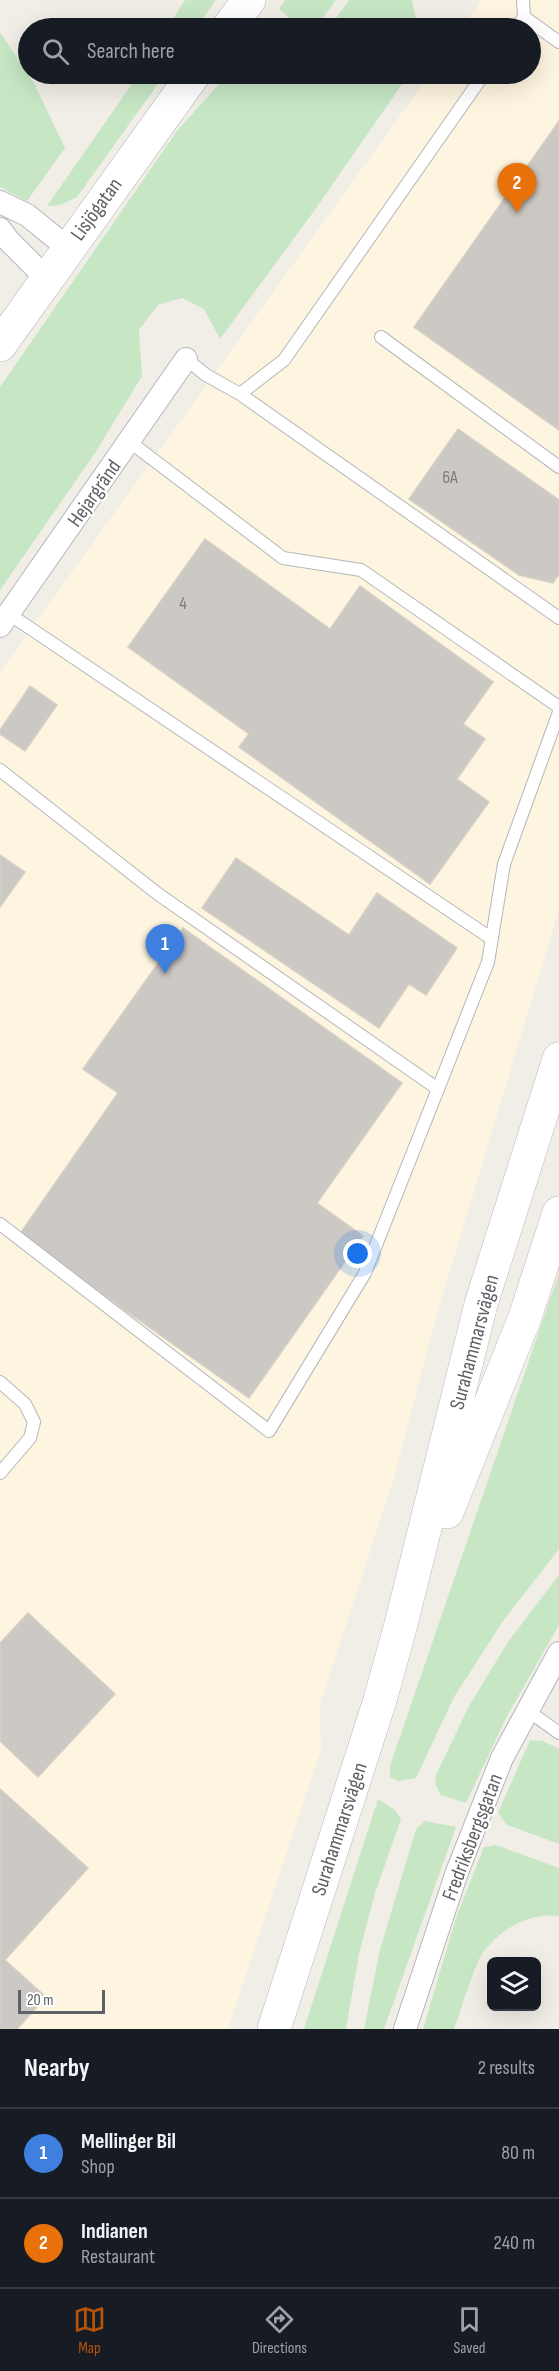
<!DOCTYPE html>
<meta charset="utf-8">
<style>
:root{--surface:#171b24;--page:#20242c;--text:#f1f3f6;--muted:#9ea1a6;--line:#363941;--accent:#b45309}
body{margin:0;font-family:"Sofia Sans Condensed",sans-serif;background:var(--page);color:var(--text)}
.controls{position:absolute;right:18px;bottom:18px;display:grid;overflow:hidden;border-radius:9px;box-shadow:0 6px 24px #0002}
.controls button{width:54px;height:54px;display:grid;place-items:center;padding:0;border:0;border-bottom:2px solid var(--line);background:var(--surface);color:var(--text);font:30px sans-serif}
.scale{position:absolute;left:18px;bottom:15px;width:87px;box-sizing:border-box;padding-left:6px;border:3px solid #5e6267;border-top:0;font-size:16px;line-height:21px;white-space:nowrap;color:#5e6267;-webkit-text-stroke:4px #fff;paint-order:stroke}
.you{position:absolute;left:358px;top:1254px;width:21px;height:21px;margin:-15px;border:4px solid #fff;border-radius:50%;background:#1a73e8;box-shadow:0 0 0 9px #1a73e833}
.badge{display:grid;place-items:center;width:39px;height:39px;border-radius:50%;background:var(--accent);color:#fff;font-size:20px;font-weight:700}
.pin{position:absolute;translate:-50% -50px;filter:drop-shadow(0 2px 3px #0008)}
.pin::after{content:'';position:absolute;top:32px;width:21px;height:18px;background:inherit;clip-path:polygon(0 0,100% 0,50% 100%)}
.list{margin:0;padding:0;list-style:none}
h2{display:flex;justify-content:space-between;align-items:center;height:78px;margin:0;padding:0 24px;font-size:26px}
h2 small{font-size:20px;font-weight:400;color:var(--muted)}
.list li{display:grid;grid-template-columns:39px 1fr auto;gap:18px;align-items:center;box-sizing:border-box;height:90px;padding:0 24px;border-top:2px solid var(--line)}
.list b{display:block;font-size:22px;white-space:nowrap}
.list p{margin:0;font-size:20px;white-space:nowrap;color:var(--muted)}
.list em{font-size:20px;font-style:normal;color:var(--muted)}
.icon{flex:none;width:33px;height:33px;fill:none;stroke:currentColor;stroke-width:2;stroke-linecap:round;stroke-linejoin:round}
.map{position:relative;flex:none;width:559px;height:2029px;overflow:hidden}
.search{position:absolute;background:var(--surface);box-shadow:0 6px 24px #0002;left:18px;right:18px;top:18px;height:66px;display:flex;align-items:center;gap:15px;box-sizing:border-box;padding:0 21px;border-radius:33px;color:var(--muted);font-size:22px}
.sheet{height:258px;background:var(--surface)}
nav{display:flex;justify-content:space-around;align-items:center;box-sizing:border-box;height:84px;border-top:2px solid var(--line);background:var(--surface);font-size:16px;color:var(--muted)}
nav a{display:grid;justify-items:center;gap:3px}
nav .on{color:var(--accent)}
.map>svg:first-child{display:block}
.commercial{fill:#fdf5df}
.green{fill:#c6e6c4}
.building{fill:#ccc8c4;stroke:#d5cfc5;stroke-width:1.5}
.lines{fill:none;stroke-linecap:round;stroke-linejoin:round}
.lane-casing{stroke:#b4b7bb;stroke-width:14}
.street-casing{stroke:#b4b7bb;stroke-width:24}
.secondary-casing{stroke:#b5b9be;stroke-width:34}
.lane{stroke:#fff;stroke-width:12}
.street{stroke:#fff;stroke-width:22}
.secondary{stroke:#fff;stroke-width:33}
.labels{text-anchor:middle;stroke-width:4.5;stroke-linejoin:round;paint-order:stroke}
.number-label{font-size:18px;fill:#7a7c7e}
.street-label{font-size:21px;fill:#5e6267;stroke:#fff}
</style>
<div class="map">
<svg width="559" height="2029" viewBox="0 0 559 2029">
<rect width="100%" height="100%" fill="#f0eee7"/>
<path class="commercial" d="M481,0h78v910l-120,397 -46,174 -73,224 1,45 -93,279h-228v-1357l430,-598h100v-46h-69z"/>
<path class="green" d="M185,0h31l-20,28h-29z
M285,0h51l-21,28h-33l8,-10 -11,-9z
M349,0h63l6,28h-89z
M0,32l35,53 30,63 -38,53 -27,-14z
M139,74h26l-88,123 -17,8 -13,1z
M228,74h181l-95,137 -94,128 -16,-30 -22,-11 -24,7 -19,25 3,46 -47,77 -95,137v-203l177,-256z
M559,1273v276l-56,72 -49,76 -38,81 -17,3 -9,-4v-11z
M559,1575v50l-53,93 -40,85 -25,-8 -6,-11 1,-9 33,-69 39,-64z
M530,1740l13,1 16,8v95l-52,-19 -9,-12z
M378,1799l17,11 6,9 -26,74 -16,61 -13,75h-42z
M425,1821l31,6 -72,202h-20l16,-79 36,-121z
M496,1845l63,23v48c-30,-4 -59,13 -77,38 -9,14 -21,57 -28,75h-31l33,-111 28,-71z"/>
<path class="building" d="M559,121v309l-145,-103z
M458,429l101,71v74l-6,9 -34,-8 -110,-76z
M205,539l125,90 30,-43 133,96 -30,42 22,15 -28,40 32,23 -59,82 -191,-137 10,-13 -121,-87z
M30,686l27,19 -32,46 -25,-17v-4z
M0,855l25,17 -25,35z
M236,858l113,77 28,-42 80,55 -31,47 -17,-11 -30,44 -177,-120z
M183,928l219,155 -85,120 46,33 -114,162 -230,-163 99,-142 -35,-24z
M28,1613l87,81 -77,83 -38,-36v-98z
M0,1789l88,79 -83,92 41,37 -29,32h-17z"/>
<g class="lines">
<g class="lane-casing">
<path id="lane" d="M524,17l35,25
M516,28l8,-11 -1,-17
M381,337l178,130
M186,359l20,16 34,19 44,-34 200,-286
M240,394l319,224
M130,442l153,116 78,12 198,137
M9,614l483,325
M0,770l158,124 280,195 -73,184 -96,158 -269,-207
M438,1089l50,-127 16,-98 55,-152
M0,1382l25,22 9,18 -4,16 -30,35
M527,1710l32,23"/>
</g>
<g class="street-casing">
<path id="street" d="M0,202l27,13 41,33
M0,229l9,12 37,37
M0,626l186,-267
M405,2029l52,-157 45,-114 57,-105"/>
</g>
<g class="secondary-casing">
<path id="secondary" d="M228,28l21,-28
M0,345l194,-271
M447,1512l78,-195 34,-104
M274,2029l106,-329 20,-72 81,-324 78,-245"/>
</g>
<use href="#lane" class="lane"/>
<use href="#street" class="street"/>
<use href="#secondary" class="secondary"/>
</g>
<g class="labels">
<g class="number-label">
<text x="450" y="483">6A</text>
<text x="183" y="609">4</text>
</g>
<g class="street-label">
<text transform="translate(96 209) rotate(-54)" y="7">Lisjögatan</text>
<text transform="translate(94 493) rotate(-55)" y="7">Hejargränd</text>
<text transform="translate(474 1342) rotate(-75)" y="7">Surahammarsvägen</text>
<text transform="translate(339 1829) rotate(-72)" y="7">Surahammarsvägen</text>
<text transform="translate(472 1837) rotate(-69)" y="7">Fredriksbergsgatan</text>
</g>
</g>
</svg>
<div class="controls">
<button><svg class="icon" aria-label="layers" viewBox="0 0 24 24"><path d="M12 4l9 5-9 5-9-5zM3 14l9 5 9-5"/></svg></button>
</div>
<div class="scale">20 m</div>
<div class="you"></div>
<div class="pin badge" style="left:165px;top:974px;background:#3f7fe0">1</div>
<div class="pin badge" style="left:517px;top:213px;background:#e8710a">2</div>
<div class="search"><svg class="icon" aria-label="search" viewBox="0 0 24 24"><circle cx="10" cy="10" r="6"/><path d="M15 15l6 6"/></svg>Search here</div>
</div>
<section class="sheet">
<h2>Nearby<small>2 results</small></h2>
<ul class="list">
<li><span class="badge" style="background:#3f7fe0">1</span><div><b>Mellinger Bil</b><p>Shop</p></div><em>80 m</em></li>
<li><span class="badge" style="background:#e8710a">2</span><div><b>Indianen</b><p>Restaurant</p></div><em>240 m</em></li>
</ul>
</section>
<nav>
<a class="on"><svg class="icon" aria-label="map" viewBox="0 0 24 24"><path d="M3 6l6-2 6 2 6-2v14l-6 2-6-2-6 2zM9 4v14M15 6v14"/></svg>Map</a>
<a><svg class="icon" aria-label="directions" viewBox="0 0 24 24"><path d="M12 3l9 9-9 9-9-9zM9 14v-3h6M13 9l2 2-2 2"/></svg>Directions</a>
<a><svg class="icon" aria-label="saved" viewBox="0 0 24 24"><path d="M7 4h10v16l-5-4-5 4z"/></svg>Saved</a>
</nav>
